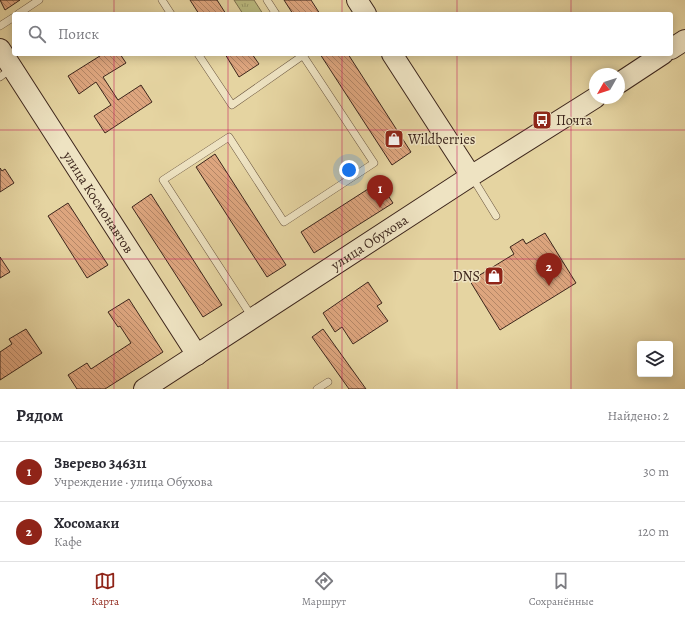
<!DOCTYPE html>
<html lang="ru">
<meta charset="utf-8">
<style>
:root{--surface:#fff;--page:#f2f2f3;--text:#2b2b33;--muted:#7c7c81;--line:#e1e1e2;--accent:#8f2418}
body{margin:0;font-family:Alegreya,serif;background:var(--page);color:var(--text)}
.controls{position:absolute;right:12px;bottom:12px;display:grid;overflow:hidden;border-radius:4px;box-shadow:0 2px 10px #0003}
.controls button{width:36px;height:36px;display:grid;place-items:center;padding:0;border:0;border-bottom:1px solid var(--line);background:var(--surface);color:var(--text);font:20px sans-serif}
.compass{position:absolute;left:589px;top:68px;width:36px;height:36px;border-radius:50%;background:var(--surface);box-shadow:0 2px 10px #0003;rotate:231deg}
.you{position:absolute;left:349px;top:170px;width:14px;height:14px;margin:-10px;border:3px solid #fff;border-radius:50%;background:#1a73e8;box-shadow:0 0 0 6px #1a73e833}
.badge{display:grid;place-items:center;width:26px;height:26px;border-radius:50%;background:var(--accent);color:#fff;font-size:13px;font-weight:700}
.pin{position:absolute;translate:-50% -33px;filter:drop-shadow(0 1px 2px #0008)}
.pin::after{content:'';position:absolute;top:21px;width:14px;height:12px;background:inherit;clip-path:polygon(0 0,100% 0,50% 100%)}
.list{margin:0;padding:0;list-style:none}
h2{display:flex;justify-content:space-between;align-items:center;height:52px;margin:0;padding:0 16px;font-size:17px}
h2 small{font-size:13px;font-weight:400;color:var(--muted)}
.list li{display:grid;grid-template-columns:26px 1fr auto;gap:12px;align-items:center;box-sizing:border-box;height:60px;padding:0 16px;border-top:1px solid var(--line)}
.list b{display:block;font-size:15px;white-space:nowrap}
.list p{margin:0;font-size:13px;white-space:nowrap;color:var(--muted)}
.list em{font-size:13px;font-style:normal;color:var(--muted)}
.icon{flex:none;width:22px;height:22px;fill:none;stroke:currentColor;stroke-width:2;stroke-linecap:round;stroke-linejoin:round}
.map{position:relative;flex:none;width:685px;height:389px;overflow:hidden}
.search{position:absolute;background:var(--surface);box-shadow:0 2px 10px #0003;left:12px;right:12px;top:12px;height:44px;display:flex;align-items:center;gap:10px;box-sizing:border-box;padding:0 14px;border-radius:4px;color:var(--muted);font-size:15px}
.sheet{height:172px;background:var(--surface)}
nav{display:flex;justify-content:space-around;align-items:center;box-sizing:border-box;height:56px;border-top:1px solid var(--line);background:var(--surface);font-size:11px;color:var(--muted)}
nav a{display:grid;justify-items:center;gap:2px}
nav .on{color:var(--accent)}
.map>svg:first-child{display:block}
.grass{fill:url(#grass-tufts);stroke:#7c704e}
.building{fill:url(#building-back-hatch);stroke:#3d261c}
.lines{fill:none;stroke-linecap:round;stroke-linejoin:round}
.lane-casing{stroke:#67523d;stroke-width:8}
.secondary-casing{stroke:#3d261c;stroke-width:22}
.lane{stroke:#eee3c2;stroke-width:7}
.secondary{stroke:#eee3c2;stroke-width:20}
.grid{fill:none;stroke:#c2185b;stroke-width:1;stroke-opacity:0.55}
.labels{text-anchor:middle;stroke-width:3;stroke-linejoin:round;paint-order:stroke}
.poi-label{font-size:14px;fill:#3d261c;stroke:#eee3c2;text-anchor:start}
.street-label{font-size:14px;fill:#3d261c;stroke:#eee3c2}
</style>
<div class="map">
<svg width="685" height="389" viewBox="0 0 685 389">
<defs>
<pattern id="grass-tufts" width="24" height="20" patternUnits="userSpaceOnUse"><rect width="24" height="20" fill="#bbbb80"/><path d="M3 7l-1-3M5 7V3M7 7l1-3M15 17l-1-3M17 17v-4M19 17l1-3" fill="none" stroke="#999868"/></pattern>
<pattern id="building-back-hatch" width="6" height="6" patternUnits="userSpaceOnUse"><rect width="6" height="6" fill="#dda57e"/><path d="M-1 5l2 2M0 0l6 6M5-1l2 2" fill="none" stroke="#b48666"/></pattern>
</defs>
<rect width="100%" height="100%" fill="#e5d4a1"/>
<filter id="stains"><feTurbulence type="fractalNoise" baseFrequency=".005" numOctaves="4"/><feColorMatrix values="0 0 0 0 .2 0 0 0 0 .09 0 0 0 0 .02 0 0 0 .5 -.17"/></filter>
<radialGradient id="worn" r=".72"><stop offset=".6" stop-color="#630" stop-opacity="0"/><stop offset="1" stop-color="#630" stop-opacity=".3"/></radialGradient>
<path class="grass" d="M234,0h20l9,14h-20z"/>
<path class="building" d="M0,0h20l-15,10z
M190,0h27l9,14h-27z
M284,0h27l9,14h-27z
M103,54h17l6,9 -23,14 15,23 23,-15 11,17 -47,31 -11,-17 17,-11 -15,-23 -17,12 -11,-18z
M225,54h27l7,10 -20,13z
M320,54h28l63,98 -19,13z
M215,154l71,111 -19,12 -71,-110z
M0,168l2,3 3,-2 9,14 -14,9z
M379,182l14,21 -79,50 -13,-21z
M151,194l71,111 -19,12 -71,-110z
M68,203l40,62 -21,13 -39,-62z
M545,233l31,50 -76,47 -30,-49 44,-27 -4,-7 13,-8 3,5z
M0,257l10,15 -10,6z
M368,282l14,21 -5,3 11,15 -35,23 -11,-17 -7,5 -12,-19z
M129,299l34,53 -58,37h-28l-9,-14 19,-12 4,6 40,-26 -11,-17 -2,1 -10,-15z
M26,329l16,24 -42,27v-28l12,-8 -3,-5z
M323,329l43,60h-17l-37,-52z"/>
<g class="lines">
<g class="lane-casing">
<path id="lane" d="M162,0l9,14
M267,0l9,14
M18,14l21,-14
M0,26l14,-9
M198,54l34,51 73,-51
M0,77l11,-8
M472,177l24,39
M252,317l-89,-137 66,-43 55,85 90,-59 -72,-109
M317,389l11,-7"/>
</g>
<g class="secondary-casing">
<g id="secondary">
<path d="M357,0l9,14"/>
<path id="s1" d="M0,49l197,306"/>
<path d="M671,49l14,-9"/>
<path d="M392,54l79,122"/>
<path d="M619,83l44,-29"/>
<path id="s2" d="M144,389l327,-213 124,-78"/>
</g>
</g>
<use href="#lane" class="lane"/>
<use href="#secondary" class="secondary"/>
</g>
<path class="grid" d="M114,0v14M228,0v14M342,0v14M457,0v14M571,0v14M114,54v335M228,54v335M342,54v335M457,54v335M571,54v335M0,130h685M0,259h685"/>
<defs>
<g id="bus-square" transform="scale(1)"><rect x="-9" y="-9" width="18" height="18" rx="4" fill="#8f2418" stroke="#eee3c2"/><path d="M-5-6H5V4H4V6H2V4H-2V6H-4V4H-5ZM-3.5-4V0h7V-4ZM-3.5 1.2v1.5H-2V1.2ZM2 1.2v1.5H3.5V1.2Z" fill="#fff"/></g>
<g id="shop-square" transform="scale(1)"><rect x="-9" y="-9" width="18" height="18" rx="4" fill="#8f2418" stroke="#eee3c2"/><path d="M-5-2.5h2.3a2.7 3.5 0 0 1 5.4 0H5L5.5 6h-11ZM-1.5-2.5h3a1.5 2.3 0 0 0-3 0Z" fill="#fff"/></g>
</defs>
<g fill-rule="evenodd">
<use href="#bus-square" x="542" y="120"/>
<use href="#shop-square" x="394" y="139"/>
<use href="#shop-square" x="494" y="276"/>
</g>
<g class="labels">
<g class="poi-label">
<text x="556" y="125">Почта</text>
<text x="408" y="144">Wildberries</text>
<text x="480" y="281" text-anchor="end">DNS</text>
</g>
<g class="street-label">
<text dy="5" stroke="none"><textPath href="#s1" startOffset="182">улица Космонавтов</textPath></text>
<text dy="5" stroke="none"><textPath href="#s2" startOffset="269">улица Обухова</textPath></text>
</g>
</g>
<rect width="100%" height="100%" filter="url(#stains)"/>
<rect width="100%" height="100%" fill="url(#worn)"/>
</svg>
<div class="controls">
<button><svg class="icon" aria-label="layers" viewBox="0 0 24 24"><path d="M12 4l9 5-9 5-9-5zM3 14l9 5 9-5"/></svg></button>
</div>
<svg class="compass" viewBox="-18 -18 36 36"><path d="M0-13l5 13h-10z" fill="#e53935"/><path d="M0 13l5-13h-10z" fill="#7c7c81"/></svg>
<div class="you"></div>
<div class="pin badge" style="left:380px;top:208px">1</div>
<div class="pin badge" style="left:549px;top:286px">2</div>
<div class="search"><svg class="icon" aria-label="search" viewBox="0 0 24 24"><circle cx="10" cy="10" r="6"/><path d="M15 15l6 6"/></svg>Поиск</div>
</div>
<section class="sheet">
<h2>Рядом<small>Найдено: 2</small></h2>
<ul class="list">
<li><span class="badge">1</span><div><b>Зверево 346311</b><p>Учреждение · улица Обухова</p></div><em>30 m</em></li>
<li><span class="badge">2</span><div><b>Хосомаки</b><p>Кафе</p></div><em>120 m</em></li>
</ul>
</section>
<nav>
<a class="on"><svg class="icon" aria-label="map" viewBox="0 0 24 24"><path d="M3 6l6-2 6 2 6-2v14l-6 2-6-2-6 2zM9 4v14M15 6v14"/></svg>Карта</a>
<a><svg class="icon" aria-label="directions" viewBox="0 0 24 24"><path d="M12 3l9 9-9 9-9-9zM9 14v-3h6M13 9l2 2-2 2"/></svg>Маршрут</a>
<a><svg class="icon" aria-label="saved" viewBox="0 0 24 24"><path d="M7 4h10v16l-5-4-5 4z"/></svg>Сохранённые</a>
</nav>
